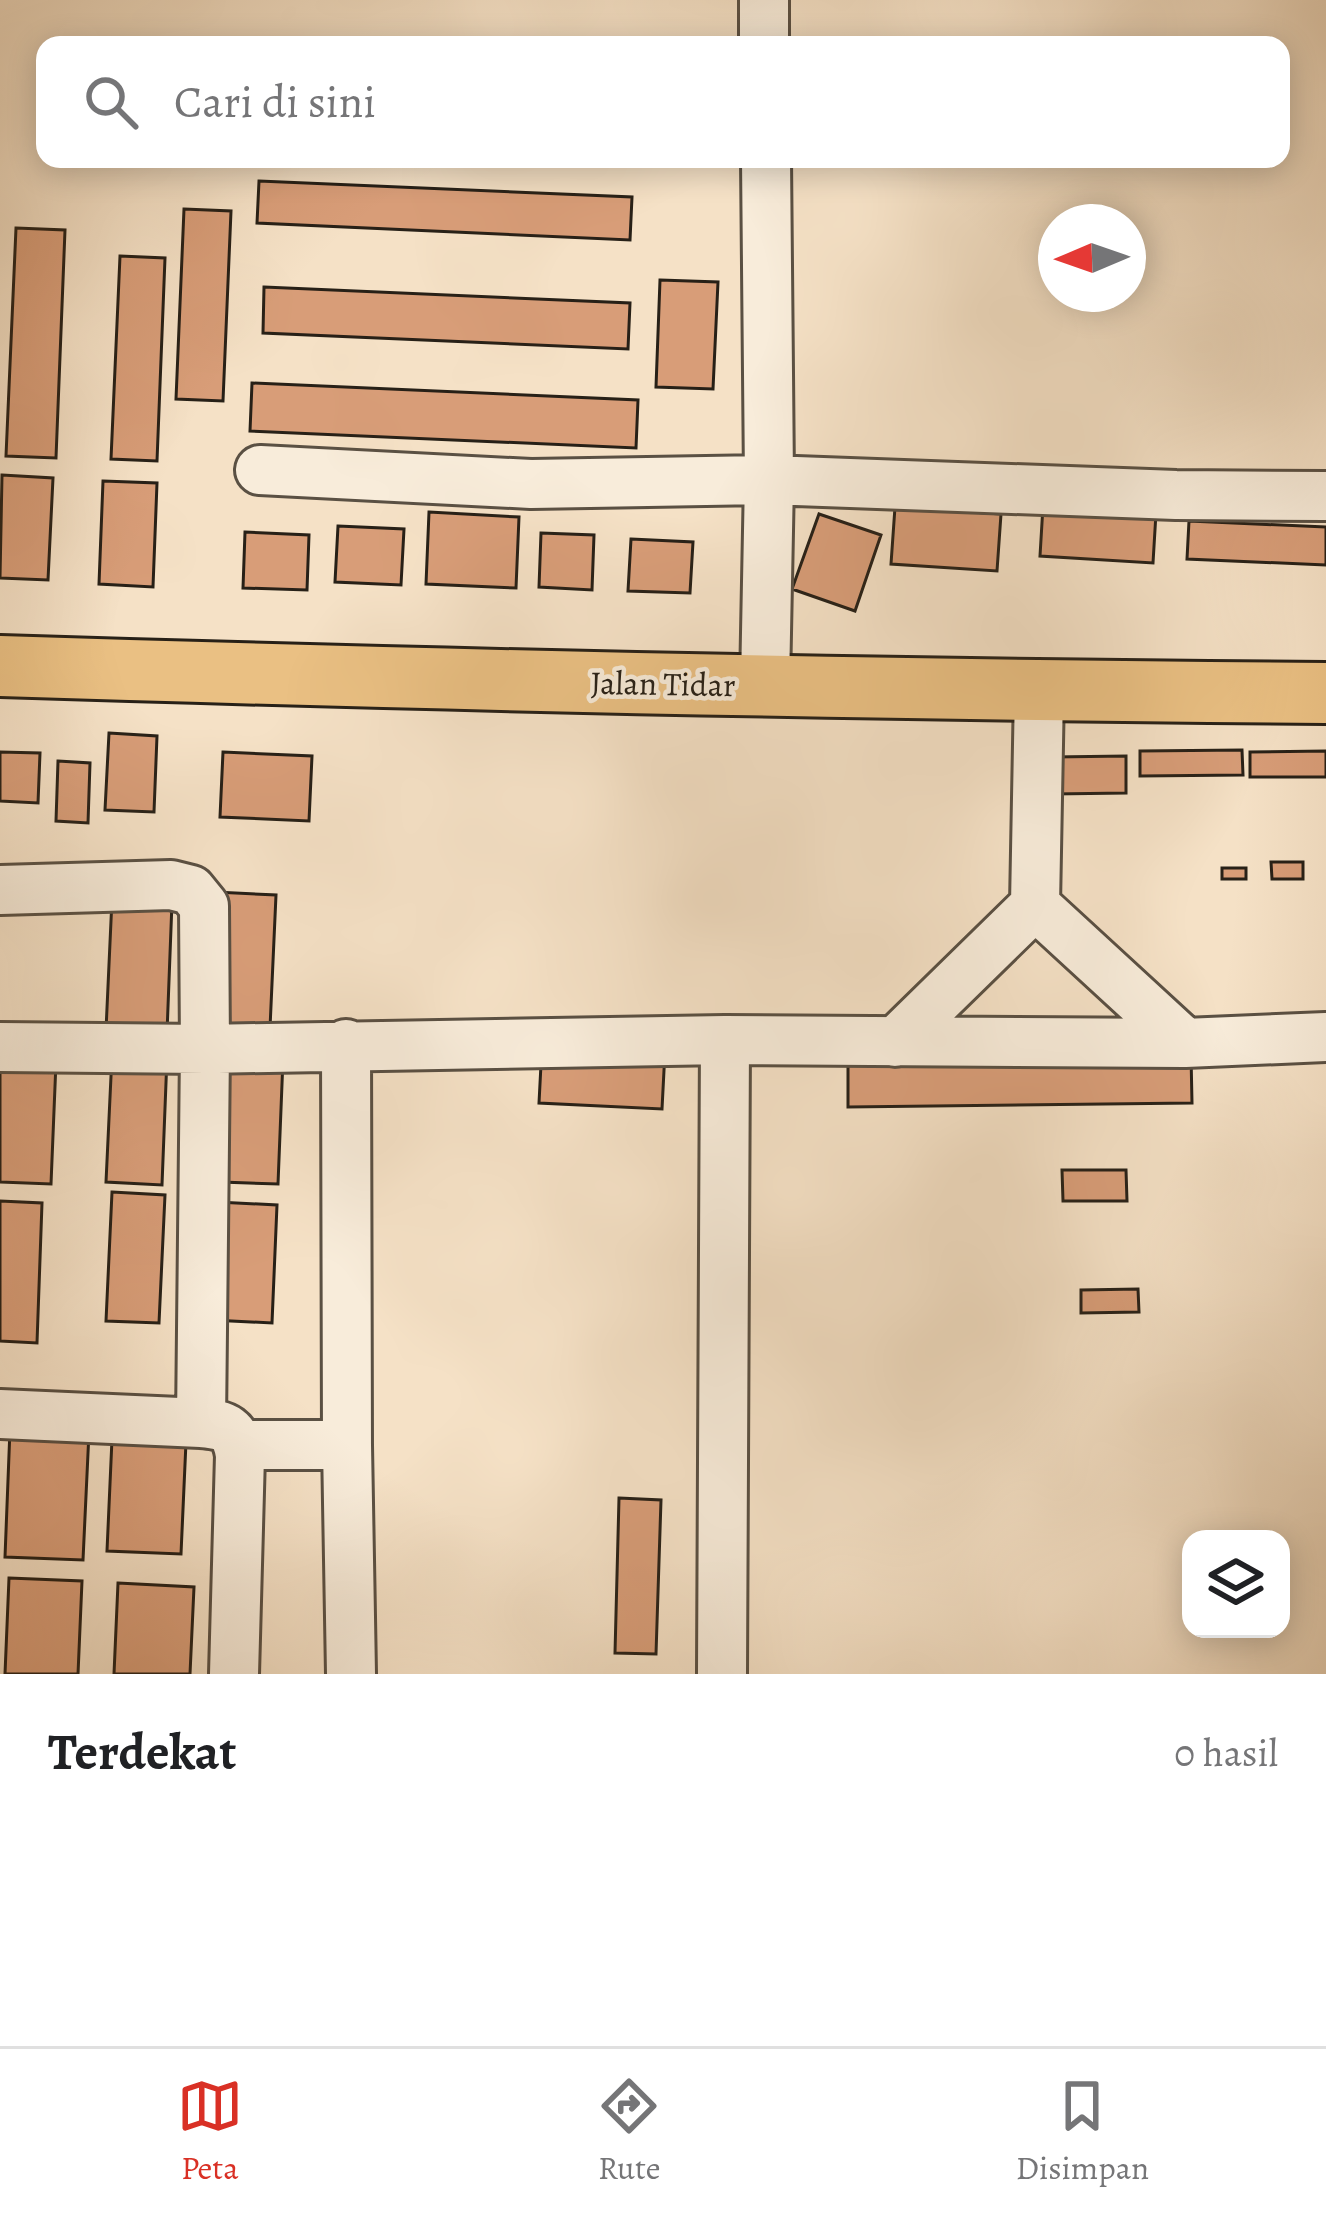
<!DOCTYPE html>
<html lang="id">
<style>
:root{--surface:#fff;--page:#f6f6f6;--text:#202124;--muted:#757577;--line:#e0e0e0;--accent:#d93025}
body{margin:0;font-family:Alegreya,serif;background:var(--page);color:var(--text)}
.controls{position:absolute;right:36px;bottom:36px;display:grid;overflow:hidden;border-radius:24px;box-shadow:0 6px 30px #0003}
.controls button{width:108px;height:108px;display:grid;place-items:center;padding:0;border:0;border-bottom:3px solid var(--line);background:var(--surface);color:var(--text);font:60px sans-serif}
.compass{position:absolute;left:1038px;top:204px;width:108px;height:108px;border-radius:50%;background:var(--surface);box-shadow:0 6px 30px #0003;rotate:268deg}
.list{margin:0;padding:0;list-style:none}
h2{display:flex;justify-content:space-between;align-items:center;height:156px;margin:0;padding:0 48px;font-size:51px}
h2 small{font-size:39px;font-weight:400;color:var(--muted)}
.icon{flex:none;width:66px;height:66px;fill:none;stroke:currentColor;stroke-width:2;stroke-linecap:round;stroke-linejoin:round}
.map{position:relative;flex:none;width:1326px;height:1674px;overflow:hidden}
.search{position:absolute;background:var(--surface);box-shadow:0 6px 30px #0003;left:36px;right:36px;top:36px;height:132px;display:flex;align-items:center;gap:30px;box-sizing:border-box;padding:0 42px;border-radius:24px;color:var(--muted);font-size:45px}
.sheet{height:372px;background:var(--surface)}
nav{display:flex;justify-content:space-around;align-items:center;box-sizing:border-box;height:168px;border-top:3px solid var(--line);background:var(--surface);font-size:33px;color:var(--muted)}
nav a{display:grid;justify-items:center;gap:6px}
nav .on{color:var(--accent)}
.map>svg:first-child{display:block}
.building{fill:#d89d78;stroke:#272017;stroke-width:3}
.lines{fill:none;stroke-linecap:round;stroke-linejoin:round}
.minor-casing{stroke:#5a5043;stroke-width:54}
.major-casing{stroke:#272017;stroke-width:66}
.minor{stroke:#f8ecda;stroke-width:48}
.major{stroke:#eac083;stroke-width:60}
.labels{text-anchor:middle;stroke-width:9;stroke-linejoin:round;paint-order:stroke}
.street-label{font-size:33px;fill:#272017;stroke:#f8ecda}
</style>
<div class="map">
<svg width="1326" height="1674" viewBox="0 0 1326 1674">
<rect width="100%" height="100%" fill="#f5e1c6"/>
<filter id="stains"><feTurbulence type="fractalNoise" baseFrequency=".00167" numOctaves="4"/><feColorMatrix values="0 0 0 0 .2 0 0 0 0 .09 0 0 0 0 .02 0 0 0 .5 -.17"/></filter>
<radialGradient id="worn" r=".72"><stop offset=".6" stop-color="#630" stop-opacity="0"/><stop offset="1" stop-color="#630" stop-opacity=".3"/></radialGradient>
<path class="building" d="M259,181l373,16 -2,43 -373,-17z
M184,209l47,2 -8,190 -47,-2z
M16,228l49,2 -9,228 -50,-2z
M120,256l45,2 -8,203 -46,-2z
M660,280l58,2 -5,107 -57,-2z
M264,287l366,16 -2,46 -365,-16z
M252,383l386,17 -2,48 -386,-17z
M2,475l51,3 -5,102 -48,-2z
M103,481l54,2 -4,104 -54,-3z
M1043,506l113,7 -3,50 -113,-7z
M895,507l106,7 -4,57 -106,-7z
M429,512l90,5 -3,71 -90,-4z
M819,514l62,21 -26,76 -63,-22z
M1189,521l137,6v38l-139,-6z
M338,526l66,3 -3,56 -66,-3z
M245,532l64,3 -2,55 -64,-2z
M541,533l53,2 -2,55 -53,-3z
M631,539l62,3 -3,51 -62,-2z
M109,733l48,3 -3,76 -49,-2z
M1242,750l1,25 -103,1v-25z
M1326,751v26h-76v-25z
M0,752l40,1 -2,50 -38,-2z
M223,752l89,4 -3,65 -89,-4z
M1126,756v37l-73,1v-37z
M58,761l32,2 -2,60 -32,-2z
M1271,862h32v17h-31z
M1222,868h24v11h-24z
M215,892l61,3 -6,133 -61,-3z
M112,899l60,3 -5,131 -61,-3z
M542,1045l123,6 -3,58 -123,-6z
M112,1055l55,2 -5,128 -56,-3z
M1191,1055l1,48 -344,4v-49z
M226,1056l57,3 -5,125 -57,-2z
M0,1060l56,2 -5,122 -51,-2z
M1062,1170h64l1,31h-64z
M112,1192l53,3 -6,128 -53,-2z
M0,1201l42,2 -5,140 -37,-2z
M217,1202l60,3 -5,118 -60,-3z
M1138,1289l1,23 -58,1v-23z
M10,1429l79,3 -6,128 -78,-3z
M112,1439l74,3 -5,112 -74,-3z
M619,1498l42,2 -5,154 -41,-1z
M9,1578l73,3 -4,93h-73z
M118,1583l76,4 -4,87h-76z"/>
<g class="lines">
<g class="minor-casing">
<path id="minor" d="M764,0v45
M766,159l3,321 407,15 150,1
M260,470l271,14 238,-4 -4,204
M1039,691l-4,214 150,138
M0,890l171,-5 20,5 13,16 1,143 -4,374
M895,1042l140,-137
M346,1044l1,401 4,229
M0,1047l205,2 520,-9 460,3 141,-6
M0,1414l201,9c25,2 35,6 39,32l-6,219
M238,1445h109
M722,1674l3,-634"/>
</g>
<g class="major-casing">
<path id="major" d="M0,666c442,14 884,24 1326,27"/>
</g>
<use href="#minor" class="minor"/>
<use href="#major" class="major"/>
</g>
<g class="labels">
<g class="street-label">
<text transform="translate(663 683) rotate(1)" y="12">Jalan Tidar</text>
</g>
</g>
<rect width="100%" height="100%" filter="url(#stains)"/>
<rect width="100%" height="100%" fill="url(#worn)"/>
</svg>
<div class="controls">
<button><svg class="icon" aria-label="layers" viewBox="0 0 24 24"><path d="M12 4l9 5-9 5-9-5zM3 14l9 5 9-5"/></svg></button>
</div>
<svg class="compass" viewBox="-18 -18 36 36"><path d="M0-13l5 13h-10z" fill="#e53935"/><path d="M0 13l5-13h-10z" fill="#757577"/></svg>
<div class="search"><svg class="icon" aria-label="search" viewBox="0 0 24 24"><circle cx="10" cy="10" r="6"/><path d="M15 15l6 6"/></svg>Cari di sini</div>
</div>
<section class="sheet">
<h2>Terdekat<small>0 hasil</small></h2>
<ul class="list">
</ul>
</section>
<nav>
<a class="on"><svg class="icon" aria-label="map" viewBox="0 0 24 24"><path d="M3 6l6-2 6 2 6-2v14l-6 2-6-2-6 2zM9 4v14M15 6v14"/></svg>Peta</a>
<a><svg class="icon" aria-label="directions" viewBox="0 0 24 24"><path d="M12 3l9 9-9 9-9-9zM9 14v-3h6M13 9l2 2-2 2"/></svg>Rute</a>
<a><svg class="icon" aria-label="saved" viewBox="0 0 24 24"><path d="M7 4h10v16l-5-4-5 4z"/></svg>Disimpan</a>
</nav>
